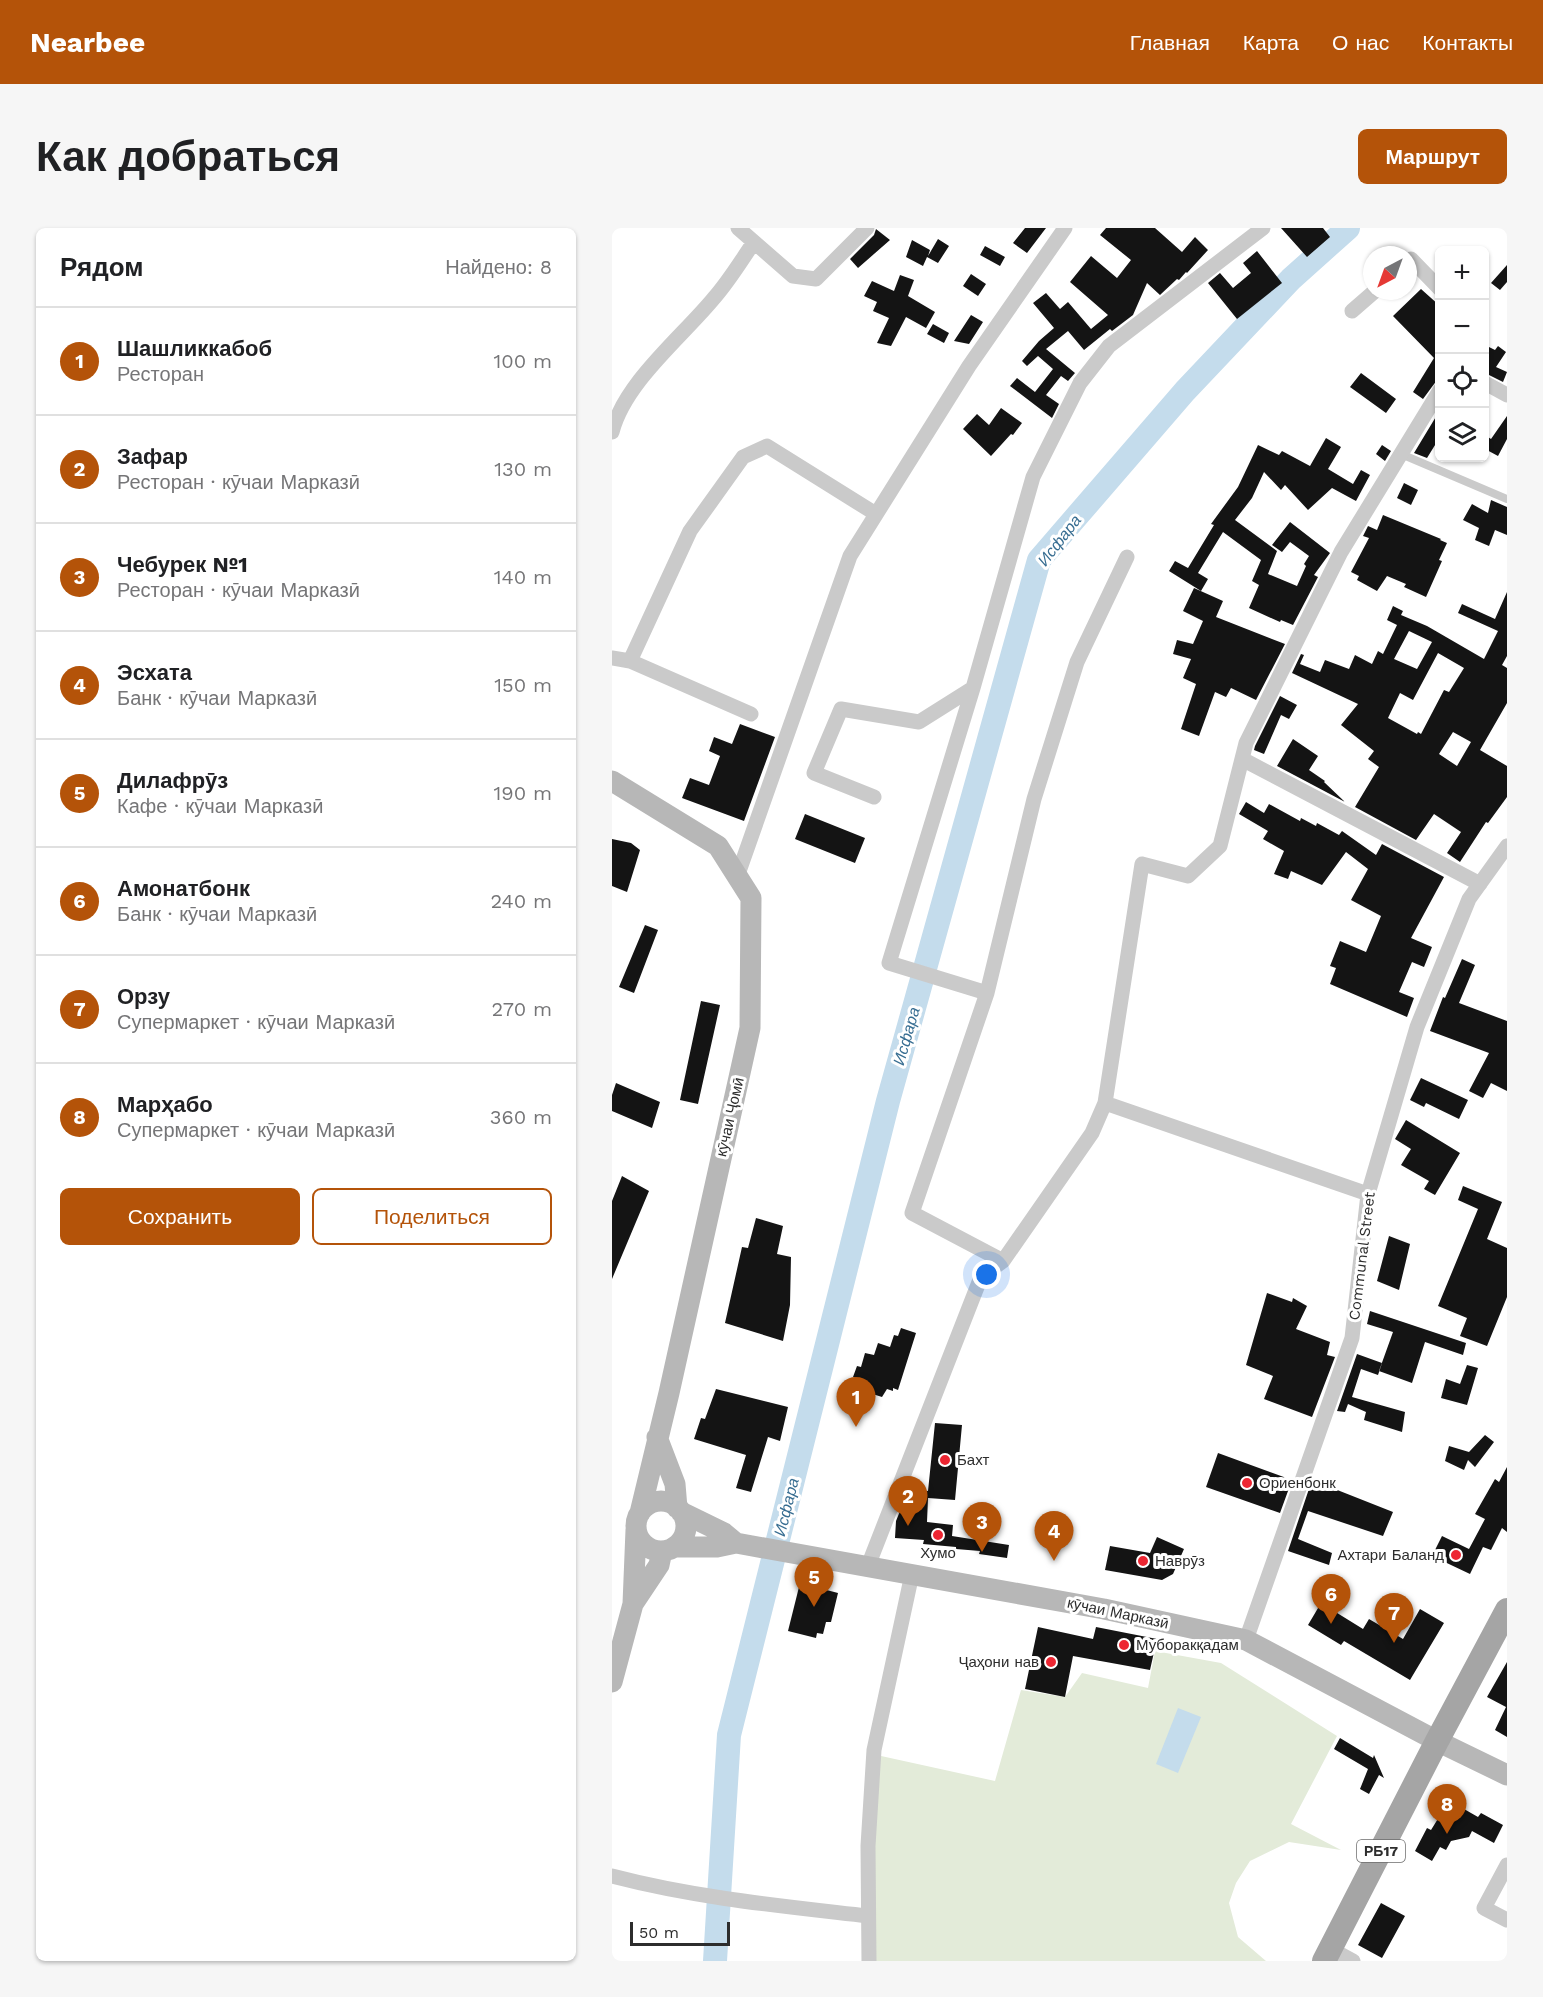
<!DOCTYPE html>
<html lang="ru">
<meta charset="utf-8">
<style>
:root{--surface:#fff;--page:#f6f6f6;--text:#202124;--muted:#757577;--line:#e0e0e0;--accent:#b45309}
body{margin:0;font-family:"Work Sans",sans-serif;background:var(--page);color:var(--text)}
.controls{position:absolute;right:18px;top:18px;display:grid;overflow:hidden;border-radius:9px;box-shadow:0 2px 4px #0004}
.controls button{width:54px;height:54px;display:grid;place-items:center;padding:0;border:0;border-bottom:2px solid var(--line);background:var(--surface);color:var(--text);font:30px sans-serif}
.compass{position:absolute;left:751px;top:18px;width:54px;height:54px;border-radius:50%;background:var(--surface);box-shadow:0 2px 4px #0004;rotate:221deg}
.scale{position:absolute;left:18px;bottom:15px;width:100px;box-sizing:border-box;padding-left:6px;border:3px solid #2d2d2d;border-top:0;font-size:16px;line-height:21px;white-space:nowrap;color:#2d2d2d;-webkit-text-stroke:4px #fff;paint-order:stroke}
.you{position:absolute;left:375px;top:1047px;width:21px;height:21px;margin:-15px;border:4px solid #fff;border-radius:50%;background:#1a73e8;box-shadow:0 0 0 9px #1a73e833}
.badge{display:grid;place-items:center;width:39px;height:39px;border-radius:50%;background:var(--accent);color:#fff;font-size:20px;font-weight:700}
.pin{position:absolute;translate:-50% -50px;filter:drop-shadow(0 2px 3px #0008)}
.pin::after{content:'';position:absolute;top:32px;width:21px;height:18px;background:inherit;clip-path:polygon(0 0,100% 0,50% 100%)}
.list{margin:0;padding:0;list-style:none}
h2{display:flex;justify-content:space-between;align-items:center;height:78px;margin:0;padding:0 24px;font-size:26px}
h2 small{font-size:20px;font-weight:400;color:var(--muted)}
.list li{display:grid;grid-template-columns:39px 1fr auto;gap:18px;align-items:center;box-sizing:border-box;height:108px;padding:0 24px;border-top:2px solid var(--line)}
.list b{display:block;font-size:22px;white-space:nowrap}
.list p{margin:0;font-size:20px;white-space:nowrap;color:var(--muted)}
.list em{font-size:20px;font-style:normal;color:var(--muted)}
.actions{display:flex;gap:12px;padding:18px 24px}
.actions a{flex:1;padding:14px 0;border:2px solid var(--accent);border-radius:9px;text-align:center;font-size:21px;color:var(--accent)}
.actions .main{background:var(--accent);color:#fff}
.icon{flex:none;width:33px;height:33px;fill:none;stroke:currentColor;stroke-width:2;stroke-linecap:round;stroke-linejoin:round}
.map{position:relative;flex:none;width:895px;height:1733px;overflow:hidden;border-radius:9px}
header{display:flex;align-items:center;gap:36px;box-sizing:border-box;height:84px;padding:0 30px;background:var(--accent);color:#fff}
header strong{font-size:28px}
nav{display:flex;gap:33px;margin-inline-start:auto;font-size:21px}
.intro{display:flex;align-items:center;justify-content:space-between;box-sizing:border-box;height:144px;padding:0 36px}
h1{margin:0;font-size:42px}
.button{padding:15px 27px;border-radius:9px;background:var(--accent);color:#fff;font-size:21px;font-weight:700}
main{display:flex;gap:36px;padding:0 36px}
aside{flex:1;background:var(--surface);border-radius:9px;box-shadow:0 2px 4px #0004}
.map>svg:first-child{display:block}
.green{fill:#e3ebd9}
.water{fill:#c4dcec}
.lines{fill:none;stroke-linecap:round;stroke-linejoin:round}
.river{stroke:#c4dcec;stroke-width:24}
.building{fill:#141414;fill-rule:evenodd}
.lane{stroke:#cacaca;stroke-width:8}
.street{stroke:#cacaca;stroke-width:15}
.secondary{stroke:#b7b7b7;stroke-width:21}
.primary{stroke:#a5a5a5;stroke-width:24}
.poi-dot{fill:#ed2632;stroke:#fff;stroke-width:2}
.labels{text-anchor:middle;stroke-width:6;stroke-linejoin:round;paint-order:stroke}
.shield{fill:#fff;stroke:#6c6c6c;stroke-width:1.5}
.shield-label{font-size:14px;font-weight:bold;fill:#2d2d2d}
.street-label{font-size:15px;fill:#2d2d2d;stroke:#fff}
.poi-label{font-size:15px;fill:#2d2d2d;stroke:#fff;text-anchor:start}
.water-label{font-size:16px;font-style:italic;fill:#386e92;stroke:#fff}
</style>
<header>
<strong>Nearbee</strong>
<nav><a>Главная</a><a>Карта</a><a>О нас</a><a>Контакты</a></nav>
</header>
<div class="intro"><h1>Как добраться</h1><a class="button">Маршрут</a></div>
<main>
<aside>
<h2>Рядом<small>Найдено: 8</small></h2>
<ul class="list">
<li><span class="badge">1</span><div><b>Шашликкабоб</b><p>Ресторан</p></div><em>100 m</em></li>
<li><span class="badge">2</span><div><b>Зафар</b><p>Ресторан · кӯчаи Марказӣ</p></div><em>130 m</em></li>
<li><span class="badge">3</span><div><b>Чебурек №1</b><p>Ресторан · кӯчаи Марказӣ</p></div><em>140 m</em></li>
<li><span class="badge">4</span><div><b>Эсхата</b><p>Банк · кӯчаи Марказӣ</p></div><em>150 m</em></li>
<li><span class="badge">5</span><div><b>Дилафрӯз</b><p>Кафе · кӯчаи Марказӣ</p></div><em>190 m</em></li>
<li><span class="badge">6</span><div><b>Амонатбонк</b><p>Банк · кӯчаи Марказӣ</p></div><em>240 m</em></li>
<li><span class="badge">7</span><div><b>Орзу</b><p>Супермаркет · кӯчаи Марказӣ</p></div><em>270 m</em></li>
<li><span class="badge">8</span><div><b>Марҳабо</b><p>Супермаркет · кӯчаи Марказӣ</p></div><em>360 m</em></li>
</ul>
<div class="actions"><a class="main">Сохранить</a><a>Поделиться</a></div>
</aside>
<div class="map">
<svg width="895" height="1733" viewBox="0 0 895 1733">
<rect width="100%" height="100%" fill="#fff"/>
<path class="green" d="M543,1423l66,12 116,73 -46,88 50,26 -52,-8 -39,19 -14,22 -7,20 9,34 28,24h-396l2,-207 123,27 26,-91 44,7 17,-24 66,15z"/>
<path class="water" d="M566,1480l23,9 -23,56 -22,-9z"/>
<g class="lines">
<path class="river" d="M103,1733l14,-226 159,-634 151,-541 146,-169 106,-112 57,-51"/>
</g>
<path class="building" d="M413,0h21l-19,25 -14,-10z
M494,0h49l27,24 13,-15 13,13 -21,23 -1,-1 -7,8 -2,-1 -17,16 -13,-12 -14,32 -21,16 -2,-2 -26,21 -16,-19 -22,18 29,24 -7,8 -7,-5 -15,19 13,9 -7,14 -42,-32 7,-8 18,14 18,-23 -15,-13 -11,10 -5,-5 17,-20 15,-13 -21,-25 13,-10 14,16 8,-7 23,27 17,-14 -38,-33 21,-26 26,22 14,-18 -31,-25z
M669,0h42l7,9 -23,20z
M264,1l14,11 -32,28 -8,-9 24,-24z
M326,11l11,7 -11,17 -11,-6 -4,9 -17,-9 6,-17 18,10 -2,6z
M373,18l20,11 -5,9 -20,-11z
M645,23l25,32 -45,36 -29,-36 12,-10 13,15 18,-15 -8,-10z
M895,37v17l-7,8 -9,-7z
M359,46l15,10 -8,12 -15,-10z
M288,47l14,5 -6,16 27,16 -9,16 -20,-11 -15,29 -14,-3 12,-25 -16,-7 4,-9 -13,-6 8,-15 22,10z
M809,61l19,17v70l-17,23 -10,-7 21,-34 -41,-42z
M359,87l12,7 -14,22 -15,-3z
M321,96l16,9 -5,10 -17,-9z
M873,117l10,5 3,-4 8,6 -10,15 11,5 -4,10 -18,-9z
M749,145l35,26 -10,14 -36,-26z
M389,180l21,15 -9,12 -2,-1 -20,22 -28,-27 14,-15 12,11z
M828,182v27l-13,21 -13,-5z
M895,188v23l-9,17 -13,-7v-14l6,4z
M714,210l15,9 -13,22 25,15 8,-14 9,5 -14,26 -24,-13 -24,22 -23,-25 -4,5 -17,-18 -12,26 -17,22 42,31 -9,23 29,12 9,-20 -2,-2 5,-8 -19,-14 -8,10 -10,-7 18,-23 40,31 -16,22 4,2 -25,48 -12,-5 -1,2 -31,-14 10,-23 -7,-4 9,-21 -38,-28 -25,41 10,6 -7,12 -32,-20 6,-10 13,7 26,-43 -3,-1 27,-37 20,-42 21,10 3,-4 28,15z
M770,217l9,6 -6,10 -9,-7z
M792,255l14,7 -7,15 -14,-7z
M879,272l16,7v28l-12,-5 -6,16 -14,-6 4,-12 -16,-8 9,-16 16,9z
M771,287l58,24 -1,1 7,3 -8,17 3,1 -16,36 -22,-10 2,-3 -19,-8 -10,15 -20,-11 2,-4 -8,-4 18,-34 -6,-2 5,-10 9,4z
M582,360l29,13 -7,16 69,27 -29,56 -25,-12 -5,9 -11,-5 -16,44 -18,-7 15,-45 -13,-6 8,-19 -18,-5 4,-14 16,4 10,-23 -20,-10z
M895,364v64l-5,9 5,3v35l-27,47 27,16v31l-19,26 -2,-1 -26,40 -13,-9 14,-21 -27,-18 -18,26 -61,-33 24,-40 -11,-8 6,-8 -33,-26 17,-21 -66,-31 9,-19 3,1 -4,9 20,8 5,-12 24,9 6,-14 17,9 6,-13 5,3 14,-29 -10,-5 6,-14 10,5 -2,4 26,11 57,33 14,-28 -40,-18 4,-9 33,15zM797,403l23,11 -15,27 -23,-10zM826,425l26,15 -15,24 -5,-2 -23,44 -3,-2 -1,2 -29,-16 12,-25 13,7zM841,504l18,10 -14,24 -18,-12z
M668,468l17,9 -8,14 -8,-4 -17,39 -10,-4 1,-4z
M128,496l35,13 -31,84 -62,-23 8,-20 19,7 11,-29 -11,-5 5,-14 18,7z
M681,511l25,17 -9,14 16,11 -1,1 21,20 -68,-36z
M634,574l18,11 5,-9 31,17 1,-3 15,8 1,-3 22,12 3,-4 34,24 6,-11 62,33 -33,61 21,9 -8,20 -12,-5 -13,30 15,6 -7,19 -77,-33 6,-16 -6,-2 10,-25 26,11 15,-36 -30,-16 17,-31 -22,-17 -24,33 -31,-14 -3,8 -14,-5 10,-23 -21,-12 5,-8 -29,-17z
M193,586l60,24 -10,25 -60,-24z
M0,611l19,4 9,7 -13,42 -15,-6z
M33,697l13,5 -24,63 -15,-6z
M850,731l13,6 -16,38 48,18v70l-16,-8 -8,15 -14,-7 20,-38 -59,-22 13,-34 2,1z
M89,773l19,4 -22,99 -18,-4z
M809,850l47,22 -9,19 -33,-16 -2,4 -14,-7z
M4,855l44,19 -8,26 -40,-17v-16z
M794,892l54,33 -25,42 -11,-6 5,-8 -28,-16 10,-16 -16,-10z
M10,948l27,15 -37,88v-78z
M851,958l39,16 -15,37 20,9v49l-20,49 -27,-10 7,-18 -29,-12 40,-97 -20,-9z
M144,990l27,8 -6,28 14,3 -1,48 -7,36 -58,-18 17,-76 6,1z
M777,1008l21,8 -11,46 -22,-9z
M655,1065l25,9 1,-4 14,8 -11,23 34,13 -3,13 8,2 -23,60 -48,-18 9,-23 -27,-11z
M758,1083l96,32 -3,12 -38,-13 -13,41 -33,-12 14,-39 -26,-8z
M289,1100l15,5 -18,57 -5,-2v3l-6,-2 -5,8 -19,-6 1,-4 -5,-2 1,-6 -7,-2 4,-11 4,1 4,-14 9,2 4,-12 12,4 4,-12 4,1z
M745,1126l25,9 -4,12 -17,-6 -9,28 53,15 -3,20 -38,-12 2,-8 -18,-8 -3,8 -8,-1z
M855,1137l11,3 -11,37 -26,-7 5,-19 14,5z
M104,1161l72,18 -8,34 -12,-4 -17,55 -15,-4 10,-33 -52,-16 7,-21 4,1z
M323,1195l27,2 -7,75 -27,-2 -1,24 26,3 -1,11 57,9 -2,13 -28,-4 1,-3 -24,-2v-2l-33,-3 1,-4 -29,-2 1,-17 13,-32 19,2z
M873,1207l9,7 -19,25 -7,-7 -4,10 -19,-9 4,-15 20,6z
M606,1225l74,27 -12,33 -74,-26z
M895,1239v65l-5,-4 -11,22 -8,-3 -13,27 -38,-18 10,-20 27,13 16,-30 -10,-5 20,-35 4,3z
M700,1252l81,32 -10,24 -75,-25 -10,28 34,14 -3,12 -41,-14z
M545,1309l27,12 -11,25 -11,6 -57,-10 5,-24 40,7z
M188,1355l38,10 -7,29h-5l-3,12 -6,-1 -1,5 -28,-7z
M709,1375l42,26 6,-10 34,20 17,-30 24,14 -34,57 -66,-39 -3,4 -33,-20z
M426,1399l55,12 3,-12 61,12 -7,31 -77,-14 -8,41 -40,-8z
M895,1434v75l-12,-7 11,-23 -19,-10z
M728,1510l33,20 1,-3 10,23 -5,-3 -10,19 -9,-5 8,-20 -34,-20z
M845,1577l21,12 3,-4 22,12 -9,18 -22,-12 -3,6 -18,4 -5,9 -6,-3 -8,14 -17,-10 12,-23 4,2 13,-21z
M769,1675l24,13 -23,42 -24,-13z"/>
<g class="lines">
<path class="lane" d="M789,226l106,45"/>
<path class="street" d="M126,0l55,48 23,3 51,-51
M796,34l3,-3 29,30
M740,83l23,-20
M873,155l22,12
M0,204c13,-50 70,-95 102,-134 15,-17 27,-37 40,-56
M515,329l-50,105 -43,137 -47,194 -98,-30 84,-275 60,-211 47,-94 29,-37 154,-118
M0,430l18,3 121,53
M18,433l60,-130 53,-74 24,-11 109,68
M630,531l238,125
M262,569l-60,-24 27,-64 78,13 54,-34
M125,649l113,-321 119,-190 96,-138
M375,765l-75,220 91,48
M493,875l263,91
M256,1338l113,-289 22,-16 89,-128 13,-30 37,-239 46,12 32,-30 26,-103 95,-191 99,-162
M634,1412l106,-302 16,-144 49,-167 52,-128 38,-53
M895,1637l-23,43 23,12
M0,1648c84,22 170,30 256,40
M719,1721l22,12
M257,1733l-1,-115 6,-96 38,-176"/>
<path class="secondary" d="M0,553l106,65 33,52 -1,130 -81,365 -29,120
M45,1209l18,47 2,24
M24 1298a25 25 0 1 1 50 0a25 25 0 1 1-50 0Z
M69,1284l43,21 12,10 11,2 357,64 142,31 191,101 70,34
M62,1319h43l19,-4
M21,1376l26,-39 3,-14
M0,1454l21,-78 3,-74"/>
<path class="primary" d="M712,1733l113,-220 70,-131"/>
</g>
<g class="poi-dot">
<circle cx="333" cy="1232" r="6"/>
<circle cx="635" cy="1255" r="6"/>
<circle cx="326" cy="1307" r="6"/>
<circle cx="844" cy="1327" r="6"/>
<circle cx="531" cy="1333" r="6"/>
<circle cx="512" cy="1417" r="6"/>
<circle cx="439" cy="1434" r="6"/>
</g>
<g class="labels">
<rect class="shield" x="745" y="1612" width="48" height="22" rx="4.5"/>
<g class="shield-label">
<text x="769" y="1628">РБ17</text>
</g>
<g class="street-label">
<text transform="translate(118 889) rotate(-77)" y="5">кӯчаи Ҷомӣ</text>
<text transform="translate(750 1028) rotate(-83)" y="5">Communal Street</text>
<text transform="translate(506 1385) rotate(12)" y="5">кӯчаи Марказӣ</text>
</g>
<g class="poi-label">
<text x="345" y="1237">Бахт</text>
<text x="647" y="1260">Ориенбонк</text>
<text x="326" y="1330" text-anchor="middle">Хумо</text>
<text x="832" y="1332" text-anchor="end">Ахтари Баланд</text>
<text x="543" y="1338">Наврӯз</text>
<text x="524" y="1422">Муборакқадам</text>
<text x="427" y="1439" text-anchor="end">Ҷаҳони нав</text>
</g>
<g class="water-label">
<text transform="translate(447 312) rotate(-52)" y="6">Исфара</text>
<text transform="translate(294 808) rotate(-74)" y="6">Исфара</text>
<text transform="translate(174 1279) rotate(-76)" y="6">Исфара</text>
</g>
</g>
</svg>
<div class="controls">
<button>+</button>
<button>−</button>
<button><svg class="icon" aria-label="locate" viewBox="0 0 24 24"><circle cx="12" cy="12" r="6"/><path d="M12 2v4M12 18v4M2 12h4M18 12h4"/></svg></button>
<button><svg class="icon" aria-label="layers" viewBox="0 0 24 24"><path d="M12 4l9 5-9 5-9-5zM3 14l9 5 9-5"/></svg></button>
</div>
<svg class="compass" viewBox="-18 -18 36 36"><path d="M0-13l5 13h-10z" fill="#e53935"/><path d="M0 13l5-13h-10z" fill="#757577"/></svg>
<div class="scale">50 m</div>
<div class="you"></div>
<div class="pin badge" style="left:244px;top:1199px">1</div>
<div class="pin badge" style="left:296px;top:1298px">2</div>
<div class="pin badge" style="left:370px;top:1324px">3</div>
<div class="pin badge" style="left:442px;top:1333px">4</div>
<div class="pin badge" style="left:202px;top:1379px">5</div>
<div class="pin badge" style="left:719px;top:1396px">6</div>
<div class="pin badge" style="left:782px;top:1415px">7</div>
<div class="pin badge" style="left:835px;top:1606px">8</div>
</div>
</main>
